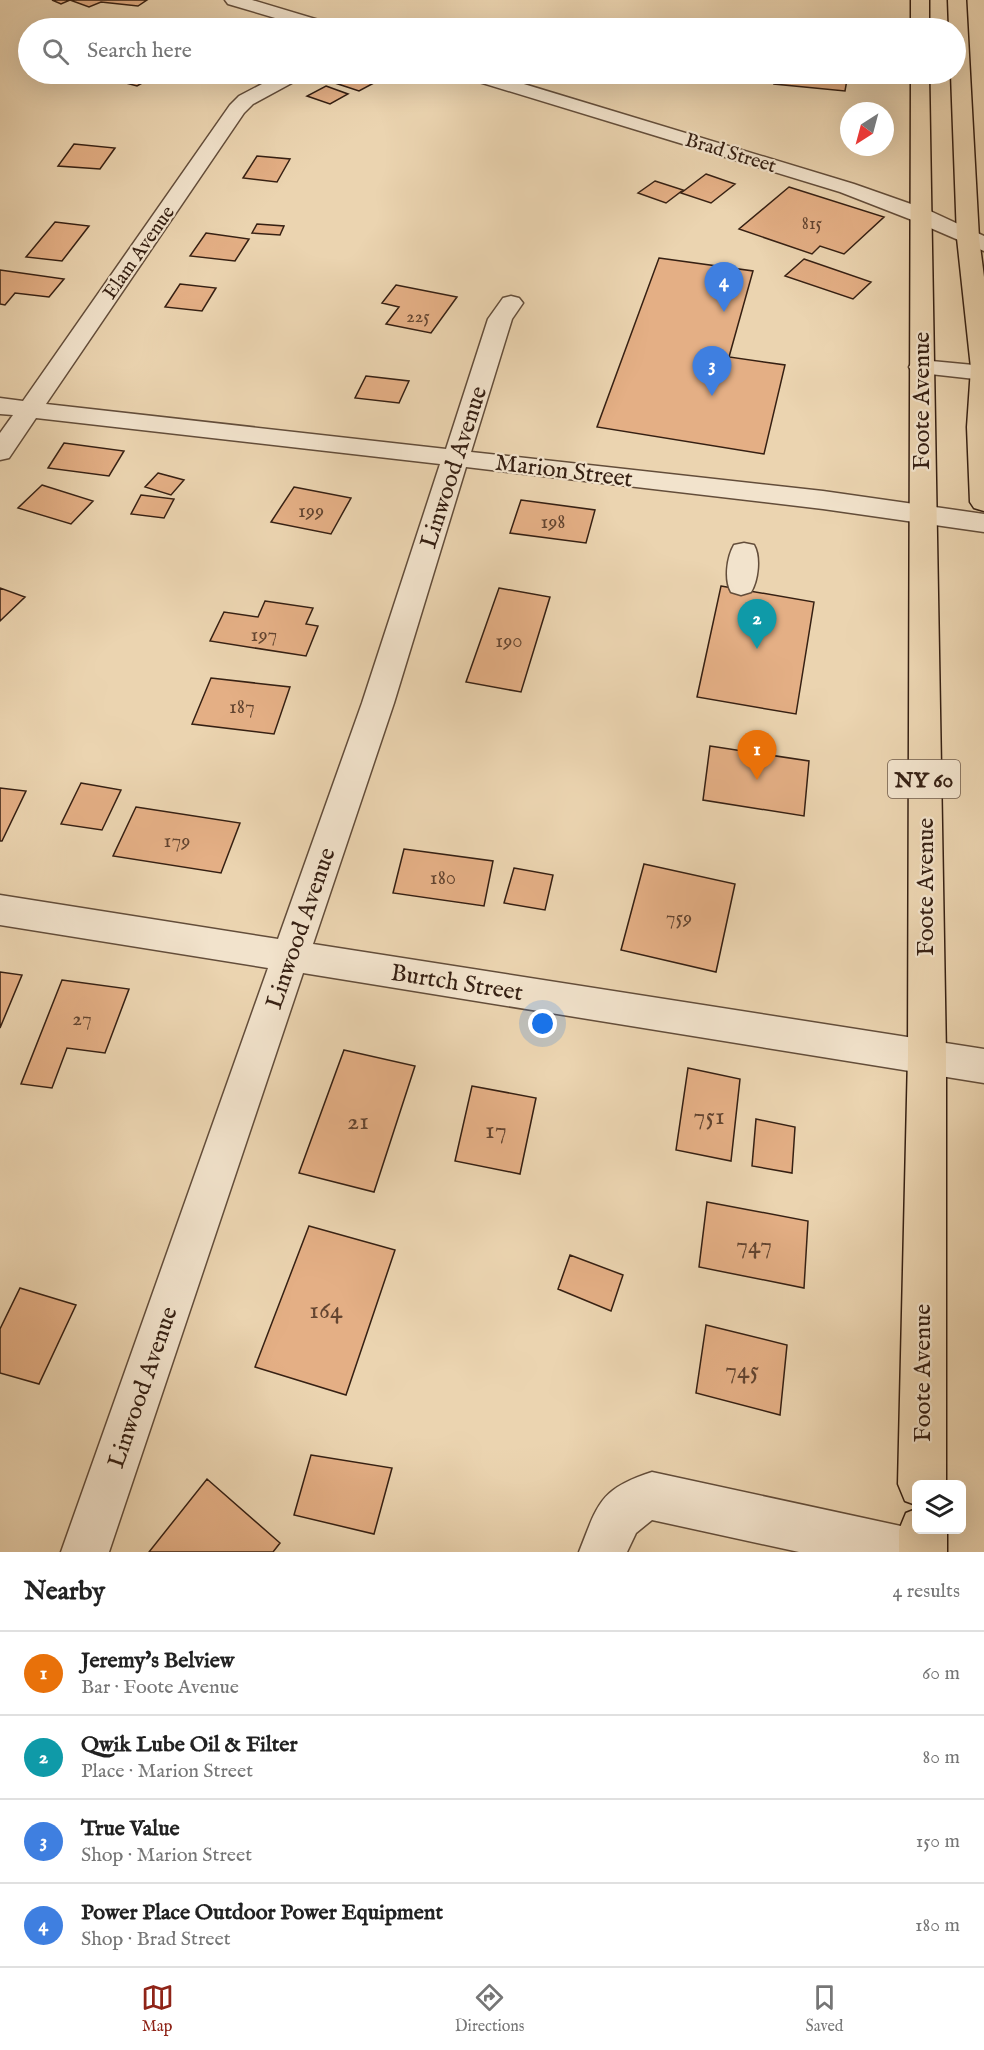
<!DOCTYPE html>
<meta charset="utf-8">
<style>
:root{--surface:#fff;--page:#f6f6f6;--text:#222;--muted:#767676;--line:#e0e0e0;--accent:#8f2418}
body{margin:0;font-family:"IM FELL English",serif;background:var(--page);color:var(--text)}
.controls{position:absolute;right:18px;bottom:18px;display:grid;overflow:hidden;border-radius:9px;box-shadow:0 6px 24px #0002}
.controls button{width:54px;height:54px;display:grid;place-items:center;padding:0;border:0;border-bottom:2px solid var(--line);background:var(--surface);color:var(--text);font:30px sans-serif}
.compass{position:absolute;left:840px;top:102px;width:54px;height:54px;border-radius:50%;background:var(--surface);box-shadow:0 6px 24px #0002;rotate:216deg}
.you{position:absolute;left:543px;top:1024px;width:21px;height:21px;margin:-15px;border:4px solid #fff;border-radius:50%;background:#1a73e8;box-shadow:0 0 0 9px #1a73e833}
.badge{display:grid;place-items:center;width:39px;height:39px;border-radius:50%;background:var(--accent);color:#fff;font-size:20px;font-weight:700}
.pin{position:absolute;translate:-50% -50px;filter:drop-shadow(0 2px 3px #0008)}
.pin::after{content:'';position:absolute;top:32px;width:21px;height:18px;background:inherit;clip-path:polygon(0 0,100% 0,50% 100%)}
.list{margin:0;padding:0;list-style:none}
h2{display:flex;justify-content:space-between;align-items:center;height:78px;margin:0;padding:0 24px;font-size:26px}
h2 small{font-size:20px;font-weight:400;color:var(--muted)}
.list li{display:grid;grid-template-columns:39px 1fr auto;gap:18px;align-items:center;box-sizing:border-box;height:84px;padding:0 24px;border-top:2px solid var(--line)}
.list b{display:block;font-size:22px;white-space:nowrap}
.list p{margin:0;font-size:20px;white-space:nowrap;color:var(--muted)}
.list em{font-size:20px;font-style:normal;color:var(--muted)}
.icon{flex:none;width:33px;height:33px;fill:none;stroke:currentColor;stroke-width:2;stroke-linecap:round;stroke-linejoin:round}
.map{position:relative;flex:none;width:984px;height:1552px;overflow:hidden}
.search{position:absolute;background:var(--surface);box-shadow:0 6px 24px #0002;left:18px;right:18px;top:18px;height:66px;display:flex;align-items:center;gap:15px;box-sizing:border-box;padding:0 21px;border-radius:33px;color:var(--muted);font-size:22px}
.sheet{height:414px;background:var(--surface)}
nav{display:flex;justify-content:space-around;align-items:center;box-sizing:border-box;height:84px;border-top:2px solid var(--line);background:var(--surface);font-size:16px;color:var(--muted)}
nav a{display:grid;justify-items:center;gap:3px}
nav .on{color:var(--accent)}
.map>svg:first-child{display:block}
.building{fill:#e4af85;stroke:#362013;stroke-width:1.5}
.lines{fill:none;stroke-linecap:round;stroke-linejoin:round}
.minor-casing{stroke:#634d3a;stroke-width:3}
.highway-casing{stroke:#362013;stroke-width:3}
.minor{fill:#f2e3cc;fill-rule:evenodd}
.highway{fill:#ebd4b0;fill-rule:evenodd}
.labels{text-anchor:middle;stroke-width:4.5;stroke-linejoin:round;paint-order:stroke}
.far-number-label{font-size:18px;fill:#624430}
.far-street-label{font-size:20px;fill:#362013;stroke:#f2e3cc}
.number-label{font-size:21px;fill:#624430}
.shield{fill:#f2e3cc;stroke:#6e5a4a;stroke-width:1.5}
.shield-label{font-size:22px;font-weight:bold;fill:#362013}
.street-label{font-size:24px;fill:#362013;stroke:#f2e3cc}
.near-number-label{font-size:26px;fill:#624430}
</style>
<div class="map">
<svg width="984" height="1552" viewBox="0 0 984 1552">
<rect width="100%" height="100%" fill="#ebd4b0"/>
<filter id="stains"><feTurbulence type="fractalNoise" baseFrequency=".00333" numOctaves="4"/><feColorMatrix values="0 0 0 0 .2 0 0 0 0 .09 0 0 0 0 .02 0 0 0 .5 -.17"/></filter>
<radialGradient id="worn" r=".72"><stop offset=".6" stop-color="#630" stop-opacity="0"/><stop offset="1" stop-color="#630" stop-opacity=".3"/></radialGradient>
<path class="building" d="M52,0h95l-9,6 -37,-4 -12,5 -19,-7 -9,4z
M92,74h49l12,3 -16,9z
M353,74h24l8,3 -26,14 -24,-8z
M777,74h71l-3,17 -71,-7z
M326,86l22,8 -18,10 -23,-8z
M74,144l41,4 -15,21 -42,-3z
M257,156l33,3 -13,23 -34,-4z
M706,174l29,10 -24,19 -30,-10z
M655,181l28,9 -17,13 -28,-10z
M789,187l95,30 -40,37 -24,-8 -8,8 -73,-25z
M55,222l34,4 -27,35 -36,-4z
M257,224l27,2 -4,9 -28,-2z
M206,233l43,6 -14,22 -45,-5z
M659,258l94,13 -24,86 56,8 -21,89 -167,-27z
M804,259l67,23 -18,17 -68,-23z
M0,270l64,9 -15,18 -34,-4 -10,12 -5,-1z
M180,284l36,4 -14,23 -37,-4z
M396,285l61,12 -26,36 -45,-9 13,-17 -17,-4z
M366,376l43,5 -10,22 -44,-5z
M64,443l60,8 -15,25 -61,-8z
M158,473l26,7 -13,15 -26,-8z
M42,485l51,16 -22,23 -53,-16z
M294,487l57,11 -20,36 -60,-12z
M141,495l33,4 -10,19 -33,-4z
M521,500l74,10 -9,33 -76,-10z
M721,586l93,16 -18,112 -99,-17z
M0,588l25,9 -25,24z
M499,588l51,9 -29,95 -55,-10z
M265,601l48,7 -7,16 12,2 -12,30 -96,-15 14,-29 34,5z
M211,678l79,9 -16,47 -82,-10z
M710,746l99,15 -5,55 -101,-16z
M81,783l40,7 -19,40 -41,-6z
M0,788l26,3 -24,50h-2z
M136,807l104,16 -19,50 -108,-17z
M404,849l89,12 -9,45 -91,-13z
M644,864l91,20 -19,88 -95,-22z
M514,868l39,7 -8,35 -41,-7z
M0,972l22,3 -22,53z
M62,980l67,9 -24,64 -38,-5 -15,40 -31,-4z
M344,1050l71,16 -41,126 -75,-19z
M688,1068l52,11 -9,82 -55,-11z
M472,1086l64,12 -16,76 -65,-13z
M756,1119l39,8 -3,46 -40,-7z
M707,1202l101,19 -4,67 -105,-21z
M309,1226l86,24 -49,145 -91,-28z
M570,1255l53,20 -12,36 -53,-22z
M20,1288l56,17 -37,79 -39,-11v-44z
M706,1325l81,20 -7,70 -84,-22z
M311,1455l81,13 -18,66 -80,-19z
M207,1479l73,64 -7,9h-124z"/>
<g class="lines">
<g class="minor-casing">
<path id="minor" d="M225,0h27l80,24 3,4h-26l-81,-24z
M281,74h22l-2,4 -48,26 -9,9 -198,291 400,45 42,-130 15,-21 8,-2 8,2 4,5 -11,16 -41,133 352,39 161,23v18l-161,-23 -357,-42 -72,236 -81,241 671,105v34l-681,-110 -194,579h-48l207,-584 -268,-43v-30l278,44 84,-236 78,-239 -404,-46 -27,40 -9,2v-27l13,-18 -13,-1v-16l23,3 207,-296 9,-9z
M464,74h27l363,110 74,26 56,26v15l-72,-31 -72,-28 -374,-114z
M921,360l63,6v14l-72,-8 -3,-5 3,-5z
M744,543l10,2c7,12 4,36 -3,47l-10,3 -10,-3c-7,-12 -4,-35 3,-47z
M652,1472l258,56 17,7 7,17h-135l-147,-32 -16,13 -9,19h-48c19,-48 20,-63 73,-80z"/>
</g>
<g class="highway-casing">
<path id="highway" d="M911,0h18v28h-18z
M948,0h18l13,238 5,39v234l-10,-3 -4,-6 -3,-75 4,-59 -14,-130 -6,-164h5v-46h-7z
M911,74h18l17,982v428h-30v21l-11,-4 -7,-17 10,-428z
M916,1509v21h31v22h-48v-22l7,-17z"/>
</g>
<use href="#minor" class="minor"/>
<use href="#highway" class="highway"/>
</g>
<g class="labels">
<g class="far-number-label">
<text x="812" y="229">815</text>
<text x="418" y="322">225</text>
</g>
<g class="far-street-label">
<text transform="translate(731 152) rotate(17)" y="7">Brad Street</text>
<text transform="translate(138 252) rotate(-55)" y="7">Elam Avenue</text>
</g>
<g class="number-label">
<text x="311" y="517">199</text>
<text x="553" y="528">198</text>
<text x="264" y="641">197</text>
<text x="509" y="647">190</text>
<text x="242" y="713">187</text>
<text x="177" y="847">179</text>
<text x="443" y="884">180</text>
<text x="679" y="924">759</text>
<text x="82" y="1025">27</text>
</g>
<rect class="shield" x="888" y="760" width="72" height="38" rx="4.5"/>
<g class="shield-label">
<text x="924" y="787">NY 60</text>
</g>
<g class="street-label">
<text transform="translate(921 401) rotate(-90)" y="8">Foote Avenue</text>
<text transform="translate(453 467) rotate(-72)" y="8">Linwood Avenue</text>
<text transform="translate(564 470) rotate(7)" y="8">Marion Street</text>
<text transform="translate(925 887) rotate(-90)" y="8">Foote Avenue</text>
<text transform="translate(300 928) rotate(-71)" y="8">Linwood Avenue</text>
<text transform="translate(457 982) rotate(9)" y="8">Burtch Street</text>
<text transform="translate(922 1373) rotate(-90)" y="8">Foote Avenue</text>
<text transform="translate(142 1387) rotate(-71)" y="8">Linwood Avenue</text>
</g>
<g class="near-number-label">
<text x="709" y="1124">751</text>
<text x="358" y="1129">21</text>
<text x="496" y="1138">17</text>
<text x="754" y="1253">747</text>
<text x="326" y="1318">164</text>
<text x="742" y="1378">745</text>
</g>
</g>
<rect width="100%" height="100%" filter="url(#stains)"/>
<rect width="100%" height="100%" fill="url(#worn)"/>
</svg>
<div class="controls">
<button><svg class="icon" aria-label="layers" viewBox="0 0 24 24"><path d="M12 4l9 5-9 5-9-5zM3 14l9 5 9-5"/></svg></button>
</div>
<svg class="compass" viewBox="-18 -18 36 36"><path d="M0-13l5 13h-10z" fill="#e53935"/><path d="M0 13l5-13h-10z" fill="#767676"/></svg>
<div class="you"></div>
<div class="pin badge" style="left:757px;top:780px;background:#e8710a">1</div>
<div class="pin badge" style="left:757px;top:649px;background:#0f9aa8">2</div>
<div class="pin badge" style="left:712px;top:396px;background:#3f7fe0">3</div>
<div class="pin badge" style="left:724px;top:312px;background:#3f7fe0">4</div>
<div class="search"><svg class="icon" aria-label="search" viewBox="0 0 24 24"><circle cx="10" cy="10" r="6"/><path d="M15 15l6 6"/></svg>Search here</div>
</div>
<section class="sheet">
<h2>Nearby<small>4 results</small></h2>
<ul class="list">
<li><span class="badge" style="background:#e8710a">1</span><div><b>Jeremy's Belview</b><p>Bar · Foote Avenue</p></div><em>60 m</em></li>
<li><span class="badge" style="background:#0f9aa8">2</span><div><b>Qwik Lube Oil &amp; Filter</b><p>Place · Marion Street</p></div><em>80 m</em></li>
<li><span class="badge" style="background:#3f7fe0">3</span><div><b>True Value</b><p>Shop · Marion Street</p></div><em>150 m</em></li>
<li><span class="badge" style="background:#3f7fe0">4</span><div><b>Power Place Outdoor Power Equipment</b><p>Shop · Brad Street</p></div><em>180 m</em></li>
</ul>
</section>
<nav>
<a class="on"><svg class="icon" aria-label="map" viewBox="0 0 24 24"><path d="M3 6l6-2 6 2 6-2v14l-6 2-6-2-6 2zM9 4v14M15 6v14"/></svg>Map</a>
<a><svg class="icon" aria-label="directions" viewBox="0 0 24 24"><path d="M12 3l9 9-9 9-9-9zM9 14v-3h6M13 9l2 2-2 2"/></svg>Directions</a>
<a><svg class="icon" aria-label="saved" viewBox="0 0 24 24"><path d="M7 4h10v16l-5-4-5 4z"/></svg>Saved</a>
</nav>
